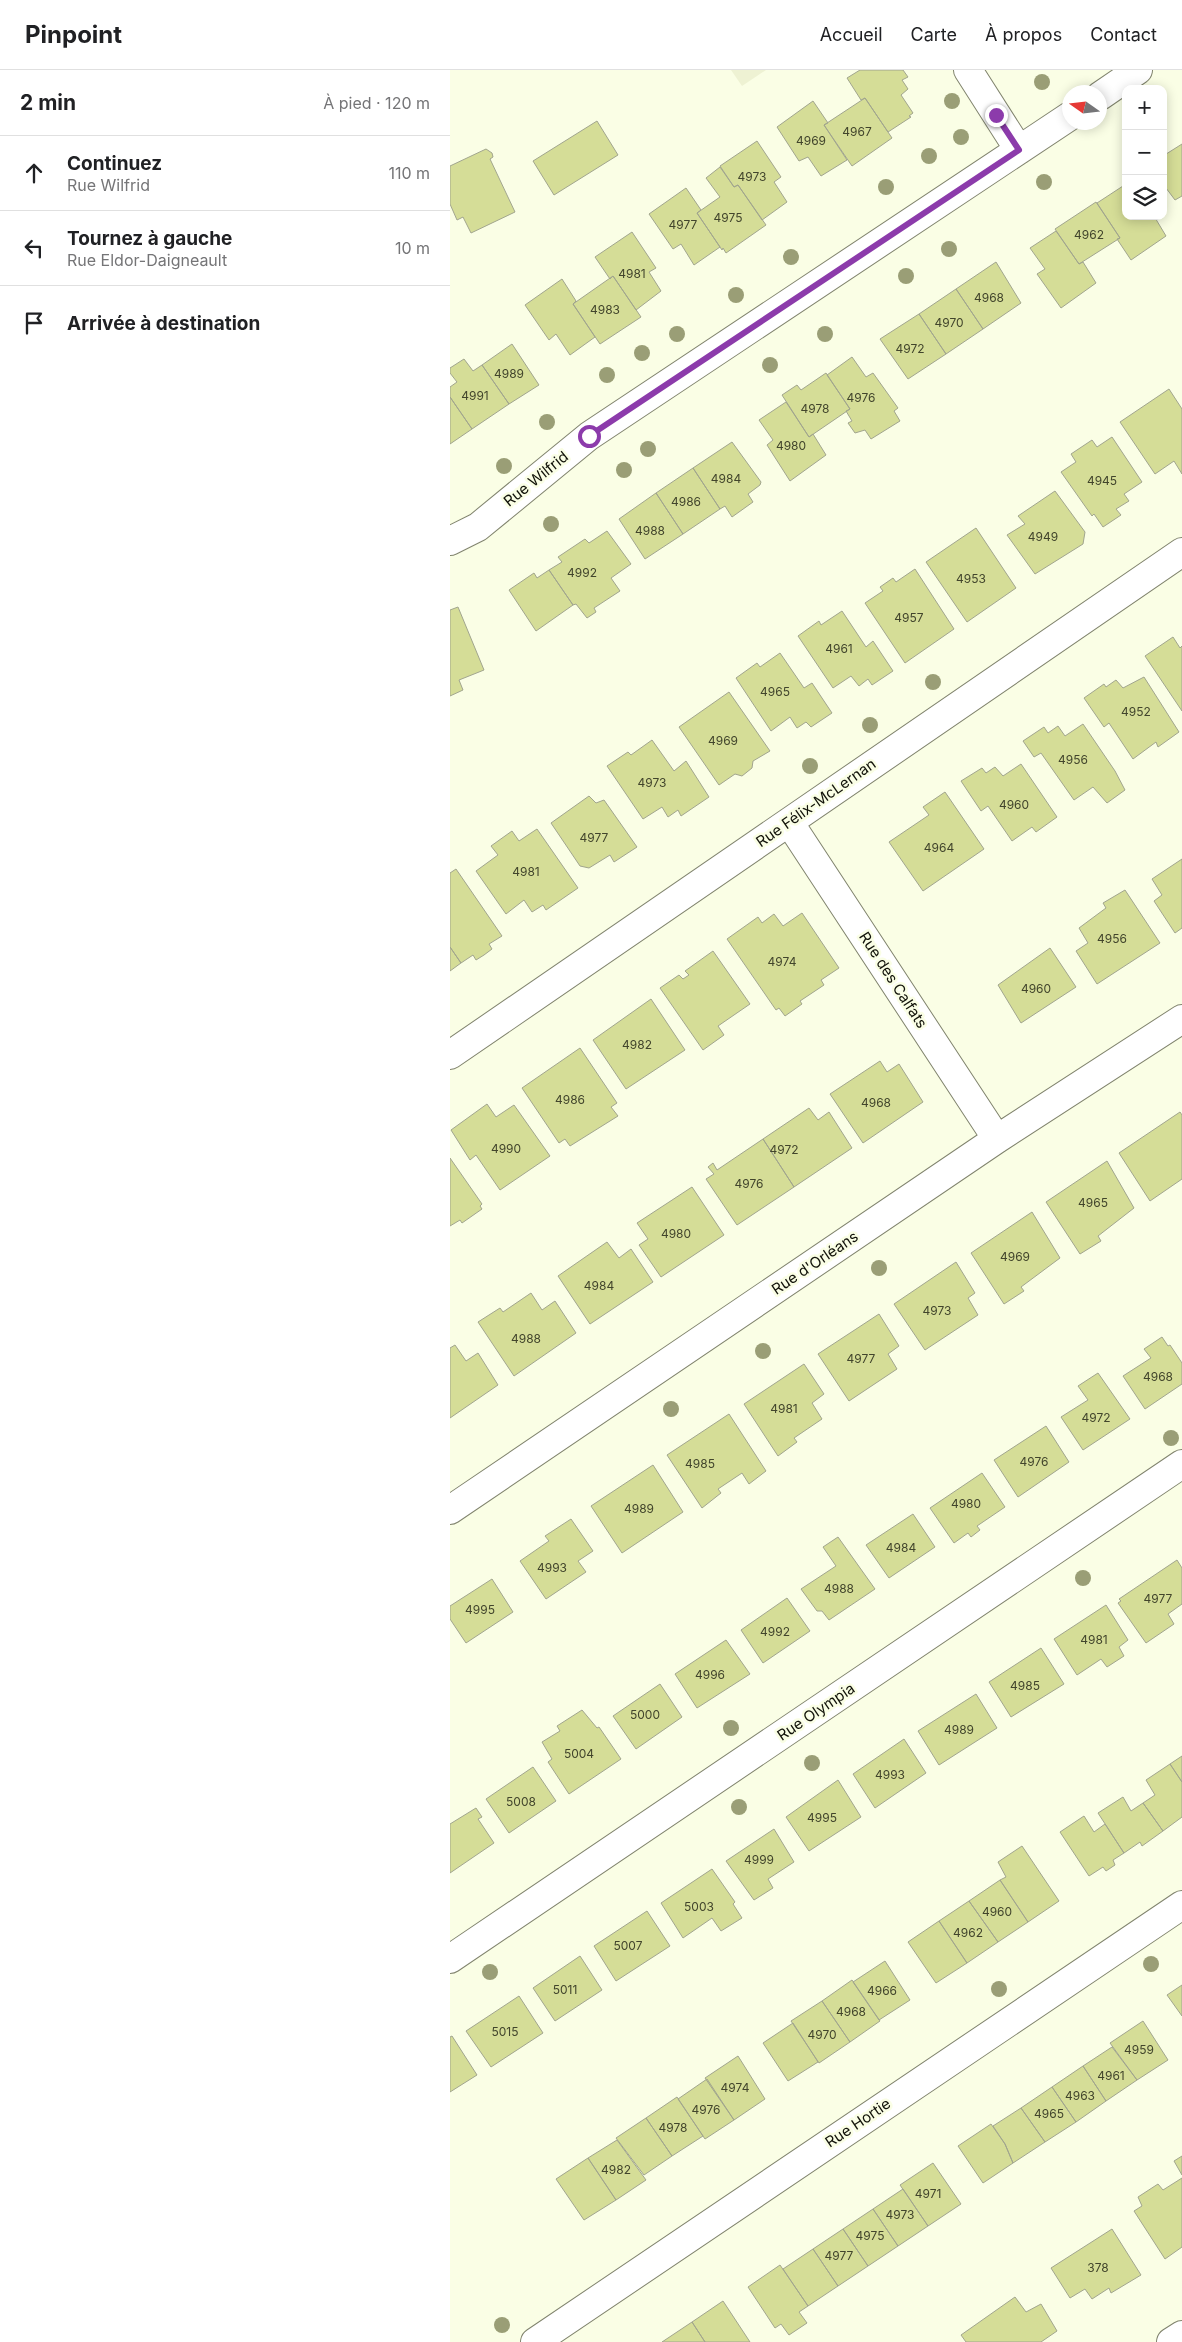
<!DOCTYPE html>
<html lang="fr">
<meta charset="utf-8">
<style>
:root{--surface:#fff;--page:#f2f2f2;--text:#202124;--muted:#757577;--line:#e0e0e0}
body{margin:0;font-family:Inter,sans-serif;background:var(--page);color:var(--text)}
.controls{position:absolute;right:15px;top:15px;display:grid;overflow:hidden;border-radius:10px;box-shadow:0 2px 12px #0003}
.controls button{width:45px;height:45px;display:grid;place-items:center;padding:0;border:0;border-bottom:1px solid var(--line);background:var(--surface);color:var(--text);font:25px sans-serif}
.compass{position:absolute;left:612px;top:15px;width:45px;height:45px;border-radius:50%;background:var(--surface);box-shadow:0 2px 12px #0003;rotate:284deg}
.stop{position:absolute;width:15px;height:15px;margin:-11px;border:4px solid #8c3bab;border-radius:50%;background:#fff}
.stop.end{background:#8c3bab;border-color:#fff;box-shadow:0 1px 5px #0008}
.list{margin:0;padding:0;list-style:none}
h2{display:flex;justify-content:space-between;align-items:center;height:65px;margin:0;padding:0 20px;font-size:21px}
h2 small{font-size:16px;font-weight:400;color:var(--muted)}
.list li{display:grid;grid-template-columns:32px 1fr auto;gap:15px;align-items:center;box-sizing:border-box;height:75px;padding:0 20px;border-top:1px solid var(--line)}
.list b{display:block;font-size:19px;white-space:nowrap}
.list p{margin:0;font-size:16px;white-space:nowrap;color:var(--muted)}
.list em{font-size:16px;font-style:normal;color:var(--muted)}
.icon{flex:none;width:28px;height:28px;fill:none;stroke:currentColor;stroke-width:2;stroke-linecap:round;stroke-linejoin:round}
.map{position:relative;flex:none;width:732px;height:2272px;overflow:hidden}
header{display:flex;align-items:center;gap:30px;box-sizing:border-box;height:70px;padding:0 25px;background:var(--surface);border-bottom:1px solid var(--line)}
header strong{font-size:24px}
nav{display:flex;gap:28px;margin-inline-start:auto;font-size:18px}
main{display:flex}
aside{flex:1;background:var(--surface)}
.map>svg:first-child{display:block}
.built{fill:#eef2d3}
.building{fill:#d5dd97;stroke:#a1a58e}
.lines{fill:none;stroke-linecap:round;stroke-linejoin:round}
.minor-casing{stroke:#81846e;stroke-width:30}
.minor{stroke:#fff;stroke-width:28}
.tree{fill:#9a9e76}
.route{stroke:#8c3bab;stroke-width:6}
.labels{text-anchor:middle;stroke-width:5;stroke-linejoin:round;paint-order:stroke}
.number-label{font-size:12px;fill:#42452c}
.street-label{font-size:15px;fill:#111209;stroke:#fafee5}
</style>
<header>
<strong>Pinpoint</strong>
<nav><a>Accueil</a><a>Carte</a><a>À propos</a><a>Contact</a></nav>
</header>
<main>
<aside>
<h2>2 min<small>À pied · 120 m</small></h2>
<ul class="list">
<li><svg class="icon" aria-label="ahead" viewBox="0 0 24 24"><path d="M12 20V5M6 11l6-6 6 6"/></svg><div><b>Continuez</b><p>Rue Wilfrid</p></div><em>110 m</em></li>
<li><svg class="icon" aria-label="left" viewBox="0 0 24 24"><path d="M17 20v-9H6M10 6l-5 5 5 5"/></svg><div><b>Tournez à gauche</b><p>Rue Eldor-Daigneault</p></div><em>10 m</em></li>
<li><svg class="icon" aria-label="arrive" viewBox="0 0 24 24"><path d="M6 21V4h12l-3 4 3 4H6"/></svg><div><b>Arrivée à destination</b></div></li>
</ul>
</aside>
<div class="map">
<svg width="732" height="2272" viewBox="0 0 732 2272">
<rect width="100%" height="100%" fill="#fafee5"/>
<path class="built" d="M281,0h35l-24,16z"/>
<path class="building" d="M410,0h43l5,7 -6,3 6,9 -7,6 12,18 -4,3 2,1 -23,15 -23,-34 -4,2 -14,-22z
M415,28l27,40 -40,28 -28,-41z
M363,31l15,22 -4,2 23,35 -26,16 -13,-19 -9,4 -22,-34z
M147,51l21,34 -64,40 -21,-34z
M307,71l24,36 -7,5 13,20 -25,18 -24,-35 -4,2 -14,-21z
M732,74v52l-7,4 -12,-16v-28z
M36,79l6,4 1,4 -3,2 25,53 -44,21 -8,-16 -6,3 -7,-16v-38z
M270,97l14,20 4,-2 28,40 -40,28 -3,-5 -1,2 -25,-37 23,-16 -14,-19z
M673,116l3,4v26h28l12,20 -35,24 -14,-21 3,-1 -23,-35z
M236,118l15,22 -4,3 23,34 -26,18 -13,-21 -8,5 -24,-35z
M646,132l24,36 -41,26 -24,-35z
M606,161l23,33 4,-2 13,21 -35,25 -24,-34 8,-5 -15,-21z
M182,162l24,36 -7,4 12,19 -25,19 -23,-34 -3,3 -15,-22z
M546,192l25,41 -38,26 -27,-40z
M163,206l28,41 -41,27 -27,-40z
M112,209l14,22 -3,3 22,33 -25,18 -14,-21 -7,6 -24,-35z
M506,219l27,40 -37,25 -27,-40z
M469,244l27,40 -38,25 -28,-40z
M62,274l27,41 -30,19 -27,-39z
M402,287l14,20 7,-4 25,35 -4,3 6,10 -29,18 -6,-9 -10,3 -7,-10 4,-2 -6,-10 4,-2 -23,-34z
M14,289l9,12 9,-6 27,39 -37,25 -22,-32v-10l7,-5 -7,-9v-5z
M376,303l24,36 -41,28 -27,-42 15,-10 4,5z
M719,319l13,20v65l-8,-13 -19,13 -35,-52z
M0,327l22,32 -22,15z
M336,332l23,35 4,-3 13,21 -36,26 -23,-36 6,-5 -14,-20z
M662,367l30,45 -18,12 5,7 -13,8 5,6 -18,12 -9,-13 -2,2 -31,-44 15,-10 -5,-8 21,-14 5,7z
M282,372l29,40 -1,3 -12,9 5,8 -21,15 -7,-11 -5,3 -27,-41z
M243,398l27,41 -37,25 -27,-41z
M605,421l30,41 -2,12 -48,30 -28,-39 18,-11 -7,-8z
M206,423l27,41 -38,25 -26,-40z
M526,458l40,60 -49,34 -41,-60z
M157,461l24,33 -20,14 9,13 -26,17 2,4 -9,6 -11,-14 -3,1 -24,-35 13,-8 -4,-5 27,-18 4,4z
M465,499l39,60 -49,34 -40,-60 18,-12 -3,-4 13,-9 3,4z
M99,500l24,35 -37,26 -27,-41 25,-17 3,5z
M8,537l26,63 -25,10 4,10 -13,6v-86z
M392,541l24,36 7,-6 20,30 -21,14 -4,-6 -9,7 -8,-10 -18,12 -35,-52 21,-15 2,4z
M723,567l7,11 2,-2v65l-37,-55z
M330,583l24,35 8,-5 20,30 -21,14 -5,-5 -9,6 -7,-11 -19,14 -35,-53 21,-15 3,4z
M694,607l35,55 -21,15 -2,-5 -23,17 -24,-36 -5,4 -20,-29 20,-14 2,3 10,-7 7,8z
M279,622l41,59 -17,10 -1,7 -10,8 -7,-2 -16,11 -40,-58z
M633,654l32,47 10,19 -18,13 -14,-16 -19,13 -33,-47 -7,4 -11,-16 21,-14 4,6 10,-7 7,10z
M202,670l22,31 12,-10 23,36 -28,19 -3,-6 -10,7 -6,-10 -19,12 -36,-53 21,-14 3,3z
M571,694l36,53 -21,15 -4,-5 -20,14 -24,-35 -7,5 -20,-30 21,-13 4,5 9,-6 8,9z
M495,722l39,57 -61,42 -34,-49 40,-27 -6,-8z
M139,726l7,7 8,-3 33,47 -23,15 -4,-7 -21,13 -9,-2 -29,-43z
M87,759l41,59 -32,22 -3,-5 -11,7 -8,-12 -18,14 -30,-43 22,-16 -7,-9 21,-15 7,10z
M732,789v69l-7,5 -21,-32 8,-6 -10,-16z
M6,799l46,67 -13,8 3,5 -8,6 -8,5 -3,-5 -12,8 -11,-16v-74z
M675,820l35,53 -63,41 -21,-33 12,-8 -9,-15 27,-20 -3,-5z
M352,843l37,55 -18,12 3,5 -24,16 2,3 -17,12 -6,-8 -3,2 -49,-71 31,-22 4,6 12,-9 9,12z
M0,877l11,16 -11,8z
M600,878l26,39 -55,36 -23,-38z
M263,881l37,53 -32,22 6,9 -21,15 -43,-62 19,-13 4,4 6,-4 -4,-4z
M201,929l34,51 -59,39 -33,-49z
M130,978l37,55 -6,4 7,9 -48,30 -5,-7 -6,4 -37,-55z
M430,991l7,11 12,-8 24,38 -60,41 -33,-49z
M37,1034l9,13 18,-12 36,51 -50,34 -24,-35 -6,5 -19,-30z
M359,1038l9,12 11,-8 23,36 -58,39 -31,-48z
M730,1042l2,3v64l-32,22 -31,-48z
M313,1069l31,48 -57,38 -31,-46 8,-5 -6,-7 5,-4 4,7z
M0,1088l32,46 -2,2 2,3 -20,14 -2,-3 -10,6z
M657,1091l27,47 -36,28 3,5 -21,13 -34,-52z
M242,1117l32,48 -63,42 -22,-32 9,-6 -11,-16z
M582,1142l28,46 -39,29 3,4 -20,13 -33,-51z
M157,1172l12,16 12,-9 22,33 -63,42 -32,-48z
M506,1192l19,31 -7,5 10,17 -53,35 -31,-46z
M81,1223l11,17 13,-9 21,32 -62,43 -36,-54 22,-14 3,4z
M429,1244l20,32 -11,8 9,15 -48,32 -31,-47z
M712,1267l6,9 2,-1 12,18v21l-37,25 -22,-33 28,-18 -7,-9z
M5,1275l11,16 12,-8 20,32 -48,33v-70z
M354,1294l20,30 -12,9 10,16 -28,19 3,4 -19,14 -34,-52z
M648,1303l32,46 -47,31 -22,-33 27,-17 -10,-14z
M279,1344l37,57 -17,13 -7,-11 -24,16 3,4 -19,15 -35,-53z
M596,1356l23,36 -51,35 -24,-37z
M203,1395l30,47 -61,41 -31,-47z
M532,1403l23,34 -28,19 3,4 -9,7 -3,-4 -14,10 -24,-35z
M463,1444l22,33 -46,31 -23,-33z
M121,1449l22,32 -15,10 8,11 -40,27 -26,-38 29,-20 -4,-5z
M388,1467l37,52 -46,31 -7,-9h-5l-16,-22 35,-23 -13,-19z
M727,1490l5,8v36l-14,10 6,10 -28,19 -28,-40 3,-2 -2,-2z
M42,1509l21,33 -47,31 -16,-24v-13z
M337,1528l23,33 -47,32 -22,-33z
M656,1535l22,35 -9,7 5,9 -17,11 -6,-8 -24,16 -23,-36z
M276,1570l24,34 -53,34 -22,-34z
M591,1578l23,36 -53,33 -22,-35z
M210,1614l22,33 -46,32 -23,-33z
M526,1624l21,34 -58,37 -21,-34z
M132,1640l15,18 2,-1 22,32 -52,35 -21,-32 4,-3 -10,-17 18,-11 -3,-5z
M454,1669l22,34 -51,35 -22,-34z
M732,1686v26l-12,-18z
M720,1694l12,18v35l-19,14 -20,-28 12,-8 -9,-15z
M83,1697l23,34 -47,32 -23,-34z
M388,1710l23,37 -52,34 -23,-34z
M673,1727l8,14 12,-8 20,28 -21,15 -2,-4 -16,11 -26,-40z
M26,1738l6,9 -4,2 16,24 -44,30v-49z
M634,1746l10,16 11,-8 19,29 -11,7 2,5 -9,6 -3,-4 -14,9 -29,-44z
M324,1759l20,33 -26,17 5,9 -19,12 -28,-39z
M572,1776l37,55 -31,21 -28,-42 6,-3 -8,-15z
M262,1799l23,33 -2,2 9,14 -21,13 -9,-13 -29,20 -22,-35z
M550,1810l28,42 -30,20 -29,-41z
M519,1831l29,41 -31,21 -28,-42z
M197,1841l23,35 -54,35 -22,-35z
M489,1851l28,42 -31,20 -28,-41z
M130,1886l22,34 -47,31 -22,-33z
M435,1891l25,39 -31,20 -26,-38z
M402,1910l28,41 -30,21 -28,-41z
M732,1915v31l-15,-21z
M69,1926l24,37 -52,34 -25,-36z
M372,1931l28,41 -31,21 -28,-42z
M693,1951l25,39 -31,20 -27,-37z
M343,1953l25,39 -30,19 -25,-38z
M2,1966l25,39 -27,17v-55z
M662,1977l25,33 -31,21 -23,-35z
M288,1986l27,43 -31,21 -29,-42z
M633,1996l23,35 -30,21 -24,-35z
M257,2009l27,41 -29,19 -27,-40z
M602,2017l24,35 -31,20 -24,-34z
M227,2027l26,39 -31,20 -26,-38z
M571,2038l24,34 -32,21 -8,-19 -12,-18z
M196,2048l26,38 -28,19 -28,-37z
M541,2054l14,20 8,19 -30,20 -25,-37z
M167,2070l29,40 -30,20 -28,-42z
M732,2086v19l-8,-14z
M138,2088l28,42 -32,20 -28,-41z
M483,2093l28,41 -33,22 -28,-41z
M732,2108v69l-17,12 -31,-48 8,-5 -4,-9 20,-13 5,6z
M453,2119l25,37 -30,20 -25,-37z
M423,2139l25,37 -30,20 -25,-37z
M393,2159l25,37 -30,20 -25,-37z
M662,2159l29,46 -30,18 -2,-5 -17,11 -7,-10 -15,9 -19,-30z
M363,2179l25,37 -30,20 -25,-37z
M330,2195l28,41 -9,6 8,11 -18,12 -8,-11 -6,4 -27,-41z
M565,2227l11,15 15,-8 16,27 -16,11h-75l-5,-7z
M273,2231l27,41h-45l-13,-20z
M242,2252l13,20h-43z"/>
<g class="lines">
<g class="minor-casing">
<path id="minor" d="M518,0l51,80
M650,26l38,-26
M0,471l28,-14 111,-91 481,-320
M339,752l208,317
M0,985l732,-503
M0,1440l547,-371 185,-120
M0,1889l732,-495
M85,2272l647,-437
M721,2272l11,-7"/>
</g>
<use href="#minor" class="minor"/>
</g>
<g class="tree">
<circle cx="592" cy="12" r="8"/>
<circle cx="502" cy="31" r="8"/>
<circle cx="511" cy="67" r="8"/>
<circle cx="479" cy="86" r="8"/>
<circle cx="594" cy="112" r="8"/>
<circle cx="436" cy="117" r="8"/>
<circle cx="499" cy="179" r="8"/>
<circle cx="341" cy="187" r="8"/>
<circle cx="456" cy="206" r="8"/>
<circle cx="286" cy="225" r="8"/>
<circle cx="227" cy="264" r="8"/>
<circle cx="375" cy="264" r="8"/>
<circle cx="192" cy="283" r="8"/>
<circle cx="320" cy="295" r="8"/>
<circle cx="157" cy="305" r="8"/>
<circle cx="97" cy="352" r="8"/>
<circle cx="198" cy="379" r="8"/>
<circle cx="54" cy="396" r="8"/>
<circle cx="174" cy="400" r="8"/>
<circle cx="101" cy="454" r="8"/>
<circle cx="483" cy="612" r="8"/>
<circle cx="420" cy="655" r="8"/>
<circle cx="360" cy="696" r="8"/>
<circle cx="429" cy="1198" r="8"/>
<circle cx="313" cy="1281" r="8"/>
<circle cx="221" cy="1339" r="8"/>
<circle cx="721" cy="1368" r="8"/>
<circle cx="633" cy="1508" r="8"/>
<circle cx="281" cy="1658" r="8"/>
<circle cx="362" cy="1693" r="8"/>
<circle cx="289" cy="1737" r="8"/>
<circle cx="701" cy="1894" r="8"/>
<circle cx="40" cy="1902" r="8"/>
<circle cx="549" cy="1919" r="8"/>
<circle cx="52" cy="2255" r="8"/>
</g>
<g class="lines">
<path class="route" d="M139,366l430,-286 -23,-35"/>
</g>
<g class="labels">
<g class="number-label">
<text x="407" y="66">4967</text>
<text x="361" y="75">4969</text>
<text x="302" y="111">4973</text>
<text x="278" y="152">4975</text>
<text x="233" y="159">4977</text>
<text x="639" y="169">4962</text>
<text x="182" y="208">4981</text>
<text x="539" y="232">4968</text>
<text x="155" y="244">4983</text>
<text x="499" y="257">4970</text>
<text x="460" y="283">4972</text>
<text x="59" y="308">4989</text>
<text x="25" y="330">4991</text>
<text x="411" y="332">4976</text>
<text x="365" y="343">4978</text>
<text x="341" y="380">4980</text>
<text x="276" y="413">4984</text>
<text x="652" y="415">4945</text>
<text x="236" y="436">4986</text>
<text x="200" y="465">4988</text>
<text x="593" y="471">4949</text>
<text x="132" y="507">4992</text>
<text x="521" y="513">4953</text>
<text x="459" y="552">4957</text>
<text x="389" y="583">4961</text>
<text x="325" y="626">4965</text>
<text x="686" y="646">4952</text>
<text x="273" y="675">4969</text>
<text x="623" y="694">4956</text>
<text x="202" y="717">4973</text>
<text x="564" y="739">4960</text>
<text x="144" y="772">4977</text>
<text x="489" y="782">4964</text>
<text x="76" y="806">4981</text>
<text x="662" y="873">4956</text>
<text x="332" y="896">4974</text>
<text x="586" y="923">4960</text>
<text x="187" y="979">4982</text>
<text x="120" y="1034">4986</text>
<text x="426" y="1037">4968</text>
<text x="56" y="1083">4990</text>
<text x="334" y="1084">4972</text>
<text x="299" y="1118">4976</text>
<text x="643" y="1137">4965</text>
<text x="226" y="1168">4980</text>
<text x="565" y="1191">4969</text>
<text x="149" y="1220">4984</text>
<text x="487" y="1245">4973</text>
<text x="76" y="1273">4988</text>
<text x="411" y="1293">4977</text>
<text x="708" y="1311">4968</text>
<text x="334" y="1343">4981</text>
<text x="646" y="1352">4972</text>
<text x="584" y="1396">4976</text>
<text x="250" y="1398">4985</text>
<text x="516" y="1438">4980</text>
<text x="189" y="1443">4989</text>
<text x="451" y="1482">4984</text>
<text x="102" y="1502">4993</text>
<text x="389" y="1523">4988</text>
<text x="708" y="1533">4977</text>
<text x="30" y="1544">4995</text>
<text x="325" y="1566">4992</text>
<text x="644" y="1574">4981</text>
<text x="260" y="1609">4996</text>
<text x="575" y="1620">4985</text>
<text x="195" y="1649">5000</text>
<text x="509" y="1664">4989</text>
<text x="129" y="1688">5004</text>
<text x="440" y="1709">4993</text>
<text x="71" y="1736">5008</text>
<text x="372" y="1752">4995</text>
<text x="309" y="1794">4999</text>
<text x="249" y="1841">5003</text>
<text x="547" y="1846">4960</text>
<text x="518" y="1867">4962</text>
<text x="178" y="1880">5007</text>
<text x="115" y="1924">5011</text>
<text x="432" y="1925">4966</text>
<text x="401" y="1946">4968</text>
<text x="55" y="1966">5015</text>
<text x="372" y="1969">4970</text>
<text x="689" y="1984">4959</text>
<text x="661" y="2010">4961</text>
<text x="285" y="2022">4974</text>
<text x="630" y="2030">4963</text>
<text x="256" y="2044">4976</text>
<text x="599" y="2048">4965</text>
<text x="223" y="2062">4978</text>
<text x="166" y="2104">4982</text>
<text x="478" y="2128">4971</text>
<text x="450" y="2149">4973</text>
<text x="420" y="2170">4975</text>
<text x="389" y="2190">4977</text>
<text x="648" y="2202">378</text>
</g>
<g class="street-label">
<text transform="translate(86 409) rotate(-39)" y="5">Rue Wilfrid</text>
<text transform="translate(366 733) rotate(-35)" y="5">Rue Félix-McLernan</text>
<text transform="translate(443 910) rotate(57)" y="5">Rue des Calfats</text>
<text transform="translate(365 1193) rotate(-34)" y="5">Rue d'Orléans</text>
<text transform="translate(366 1642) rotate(-34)" y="5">Rue Olympia</text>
<text transform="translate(408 2053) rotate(-34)" y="5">Rue Hortie</text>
</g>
</g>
</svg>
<div class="controls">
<button>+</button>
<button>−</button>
<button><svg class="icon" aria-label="layers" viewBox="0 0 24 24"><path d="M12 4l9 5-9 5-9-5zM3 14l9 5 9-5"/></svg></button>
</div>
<svg class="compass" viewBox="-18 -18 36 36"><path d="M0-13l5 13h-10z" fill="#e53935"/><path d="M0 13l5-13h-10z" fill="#757577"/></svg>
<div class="stop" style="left:139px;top:366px"></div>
<div class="stop end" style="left:546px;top:45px"></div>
</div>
</main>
